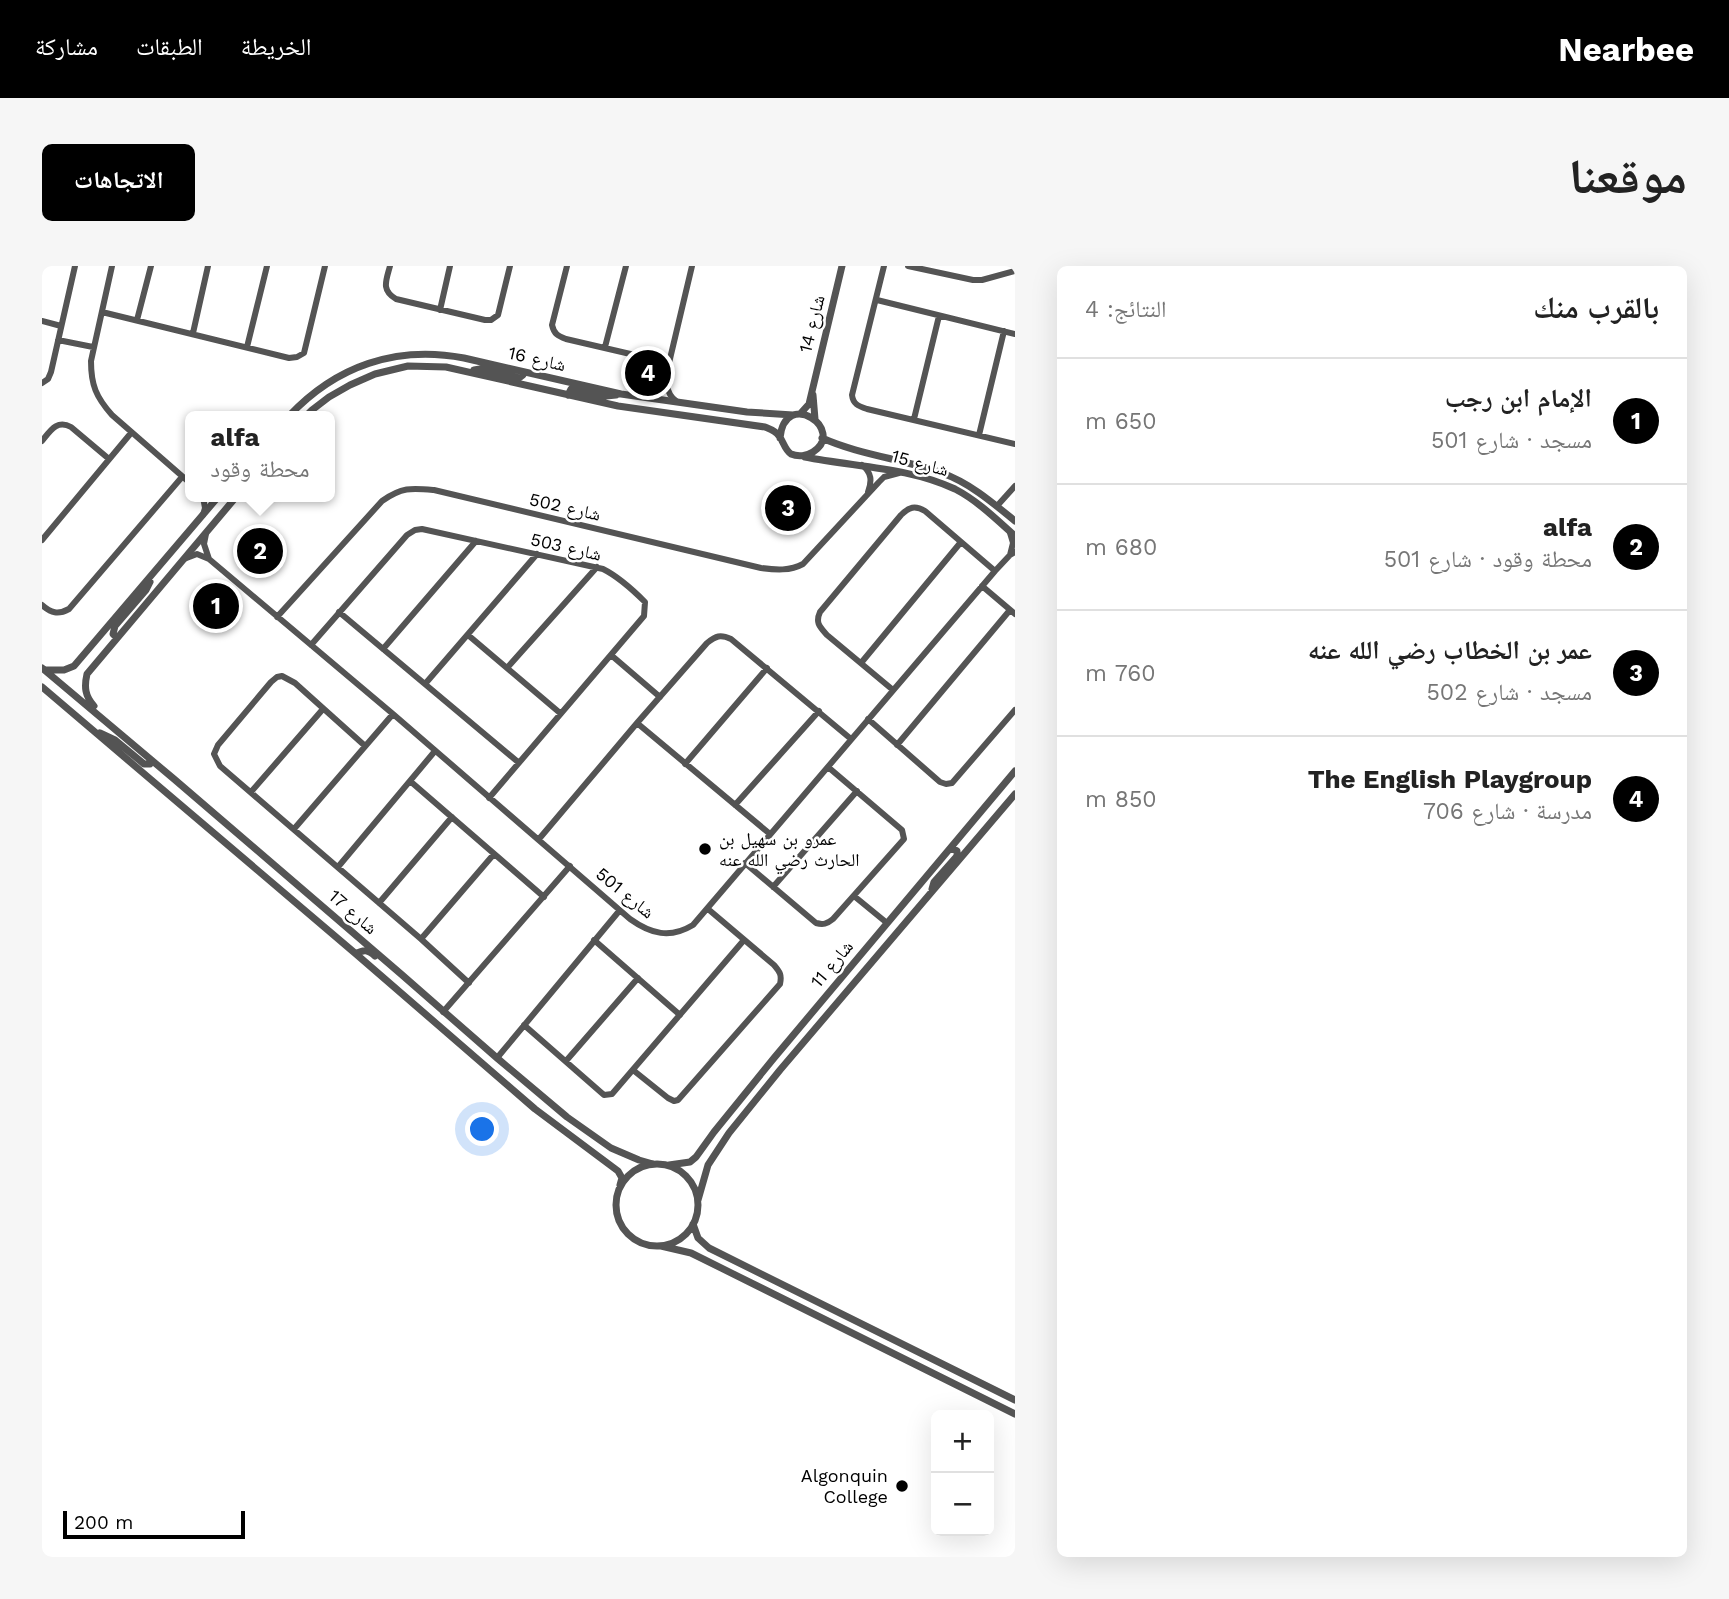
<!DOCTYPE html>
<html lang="ar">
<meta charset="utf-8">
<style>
:root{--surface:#fff;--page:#f6f6f6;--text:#222;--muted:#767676;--line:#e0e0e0;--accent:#000}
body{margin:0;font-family:"Work Sans","Noto Naskh Arabic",sans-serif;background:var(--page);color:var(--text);direction:rtl}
.controls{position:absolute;right:21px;bottom:21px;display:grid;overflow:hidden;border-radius:10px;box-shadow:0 7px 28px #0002}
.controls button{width:63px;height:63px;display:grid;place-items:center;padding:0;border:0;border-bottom:2px solid var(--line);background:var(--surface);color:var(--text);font:35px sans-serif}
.scale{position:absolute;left:21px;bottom:18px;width:182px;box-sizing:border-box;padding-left:7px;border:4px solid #000;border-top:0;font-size:19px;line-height:24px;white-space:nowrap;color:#000;-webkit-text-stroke:5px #fff;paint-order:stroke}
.you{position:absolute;left:441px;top:864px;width:24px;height:24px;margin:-18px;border:5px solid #fff;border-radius:50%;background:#1a73e8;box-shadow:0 0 0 10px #1a73e833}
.badge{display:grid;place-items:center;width:46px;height:46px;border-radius:50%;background:var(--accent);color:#fff;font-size:23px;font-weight:700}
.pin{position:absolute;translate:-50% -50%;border:4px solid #fff;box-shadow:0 2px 7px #0006}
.popup{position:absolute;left:143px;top:145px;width:150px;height:91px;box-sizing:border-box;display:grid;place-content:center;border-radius:10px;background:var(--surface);filter:drop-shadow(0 2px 5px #0005);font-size:23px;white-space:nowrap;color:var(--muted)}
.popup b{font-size:26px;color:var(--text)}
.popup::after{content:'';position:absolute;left:50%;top:100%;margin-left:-14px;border:14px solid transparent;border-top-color:var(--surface)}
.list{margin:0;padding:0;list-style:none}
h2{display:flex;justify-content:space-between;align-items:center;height:91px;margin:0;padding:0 28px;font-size:30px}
h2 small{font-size:23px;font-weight:400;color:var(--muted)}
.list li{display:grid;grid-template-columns:46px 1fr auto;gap:21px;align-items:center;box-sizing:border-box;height:126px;padding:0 28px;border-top:2px solid var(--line)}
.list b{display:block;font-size:26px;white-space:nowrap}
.list p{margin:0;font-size:23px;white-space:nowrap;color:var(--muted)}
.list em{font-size:23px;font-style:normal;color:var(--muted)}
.map{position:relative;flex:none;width:973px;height:1291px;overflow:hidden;direction:ltr;border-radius:10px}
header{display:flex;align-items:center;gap:42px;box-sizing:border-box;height:98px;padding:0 35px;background:var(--accent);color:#fff}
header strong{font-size:33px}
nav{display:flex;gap:38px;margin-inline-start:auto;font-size:24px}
.intro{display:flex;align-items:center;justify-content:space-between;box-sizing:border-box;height:168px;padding:0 42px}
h1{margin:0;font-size:49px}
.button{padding:18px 32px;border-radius:10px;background:var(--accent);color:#fff;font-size:24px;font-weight:700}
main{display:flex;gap:42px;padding:0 42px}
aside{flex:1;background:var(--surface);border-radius:10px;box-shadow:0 7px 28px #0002}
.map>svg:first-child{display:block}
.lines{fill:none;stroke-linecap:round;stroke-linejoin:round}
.minor{stroke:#545454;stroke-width:6}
.tertiary{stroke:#545454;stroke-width:7}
.poi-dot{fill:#000;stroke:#fff;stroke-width:2.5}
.labels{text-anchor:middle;stroke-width:5;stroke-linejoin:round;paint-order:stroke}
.street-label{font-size:18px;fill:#000;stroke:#fff}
.poi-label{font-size:18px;fill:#000;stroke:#fff;text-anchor:start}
</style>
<header>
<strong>Nearbee</strong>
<nav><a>الخريطة</a><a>الطبقات</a><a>مشاركة</a></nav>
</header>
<div class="intro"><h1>موقعنا</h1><a class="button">الاتجاهات</a></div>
<main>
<aside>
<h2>بالقرب منك<small>النتائج: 4</small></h2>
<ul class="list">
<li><span class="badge">1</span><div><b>الإمام ابن رجب</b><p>مسجد · شارع 501</p></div><em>650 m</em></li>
<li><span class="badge">2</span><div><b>alfa</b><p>محطة وقود · شارع 501</p></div><em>680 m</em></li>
<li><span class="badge">3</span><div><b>عمر بن الخطاب رضي الله عنه</b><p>مسجد · شارع 502</p></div><em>760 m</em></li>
<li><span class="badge">4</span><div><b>The English Playgroup</b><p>مدرسة · شارع 706</p></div><em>850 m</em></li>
</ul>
</aside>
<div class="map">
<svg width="973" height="1291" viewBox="0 0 973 1291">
<rect width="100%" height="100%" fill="#fff"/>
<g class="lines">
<path class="minor" d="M70,0l-21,95c0,24 5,36 21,54l78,68
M348,0c-4,15 -9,24 6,33l89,21h6l7,-5 12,-49
M525,0l-15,59c2,9 6,11 14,14l103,24
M842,0l-32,129c1,9 6,11 15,14l148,35
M866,0l65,14h9l33,-9
M835,34l138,34
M398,44l10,-44
M60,46l187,46 8,-1 7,-4 21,-87
M95,54l14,-54
M0,55l19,5
M151,67l15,-67
M16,74l35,7
M205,81l20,-81
M563,81l21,-81
M0,117l6,-4 3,-7 24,-106
M608,131l9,-4 7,-12
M634,135c-13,-10 -9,-24 -7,-38l23,-97
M872,153l25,-103
M937,169l25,-104
M0,175c8,-10 15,-22 29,-14l38,32
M820,199c10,8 10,16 6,27
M161,231l2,11 -2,7
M955,240l18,-20
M164,268l-2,10 5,15
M0,274l89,-107
M968,289l3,-12 -3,-10
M142,293l13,-5 12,5 184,155 237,205c21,15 40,20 63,6l302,-354 15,-16 5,-3
M940,320l33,28
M0,339c9,8 16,10 27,4l113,-132
M297,346l179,150
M235,351l105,-116c20,-14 29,-13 52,-11l327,78c15,2 29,3 42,-4l76,-82 5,-5 15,-4
M426,369l92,78
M269,379l96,-110 8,-5 7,-1 181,40c16,8 30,21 42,33l-1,14 -155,182
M341,383l93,-108
M569,389l49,42
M819,397l100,-121
M465,402l90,-101
M383,418l112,-130
M851,424l-66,-55c-7,-8 -12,-12 -7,-23l81,-97c8,-8 14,-10 24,-4l70,60
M826,453l72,63 6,2 6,-1 63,-73
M595,457l133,111
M322,479l-69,-62 -13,-7 -5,1 -6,5 -53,63 -4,9 6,12 201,173 48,44
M855,479l113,-135
M643,498l82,-96
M368,515l134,116
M209,526l72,-83
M693,539l84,-94
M252,563l99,-115
M497,573l98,-116 70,-80c9,-7 13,-9 24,-4l120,100
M703,597l71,60c7,2 11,1 17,-4l71,-80 -2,-9 -74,-63
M296,601l97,-116
M731,621l84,-96
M812,630l33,27
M337,637l73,-86
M379,673l73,-85
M552,674l86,75
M401,746l127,-146
M482,759l80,70 8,-1 132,-154
M455,792l123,-148
M524,795l72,-83
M591,804l35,28 6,3 4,-1 102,-116c2,-9 0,-12 -6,-19l-66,-56"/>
<path class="tertiary" d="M432,104l6,-1 39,9 4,-3v-3
M526,129l3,-6h4l31,7 10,-1
M771,129l2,24
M758,148l9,-10 33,-138
M247,150c47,-50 107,-71 175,-58l157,36 126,18 46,3
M264,150l6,-6 17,-13 21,-12 25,-11 33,-8 38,1 172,39 147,21c5,2 11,4 14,9 5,6 5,13 12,18 7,3 16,2 22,-2 34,-22 -28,-65 -33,-14
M780,172c38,17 81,21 120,35 28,10 51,30 73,48
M763,191c50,10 103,10 150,32 23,12 41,30 60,47
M75,372l-4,-4 2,-8 31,-36 4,-8
M0,402l132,111 227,195 96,84 70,59 44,31 28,12 14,4
M4,404h18l10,-4 144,-169
M0,421l314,267 179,155 83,62 4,7 -2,7
M52,440c-9,-10 -10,-19 -7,-32l149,-177
M58,467l15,7 29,24h6l2,-3
M890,623l2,-7 23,-26v-5l-6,-3
M314,688c8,-5 12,-4 19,2
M574 939a41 41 0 1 1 82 0a41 41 0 1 1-82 0Z
M627,899l21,-3 6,-5 18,-25 60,-74 241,-287
M656,934l10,-35 21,-32 51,-63 235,-276
M651,958l5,14 11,10 306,152
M619,980l30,7 324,161"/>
</g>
<g class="poi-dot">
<circle cx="663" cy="583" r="7"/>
<circle cx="860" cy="1220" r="7"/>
</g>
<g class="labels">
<g class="street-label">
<text transform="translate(770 58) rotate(-76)" y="6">شارع 14</text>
<text transform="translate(495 93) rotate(13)" y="6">شارع 16</text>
<text transform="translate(878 197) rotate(15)" y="6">شارع 15</text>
<text transform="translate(523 241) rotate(13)" y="6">شارع 502</text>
<text transform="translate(524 281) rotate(13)" y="6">شارع 503</text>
<text transform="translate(583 627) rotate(39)" y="6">شارع 501</text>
<text transform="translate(311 646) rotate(41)" y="6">شارع 17</text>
<text transform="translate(790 698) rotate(-50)" y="6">شارع 11</text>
</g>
<g class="poi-label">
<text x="677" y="579">عمرو بن سهيل بن<tspan x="677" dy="21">الحارث رضي الله عنه</tspan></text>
<text x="846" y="1216" text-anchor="end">Algonquin<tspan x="846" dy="21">College</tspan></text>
</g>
</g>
</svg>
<div class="controls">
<button>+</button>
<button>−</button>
</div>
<div class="scale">200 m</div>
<div class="you"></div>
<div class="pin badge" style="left:174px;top:340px">1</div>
<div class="pin badge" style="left:218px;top:285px">2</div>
<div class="popup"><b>alfa</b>محطة وقود</div>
<div class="pin badge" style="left:746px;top:242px">3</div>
<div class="pin badge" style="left:606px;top:107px">4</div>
</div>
</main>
